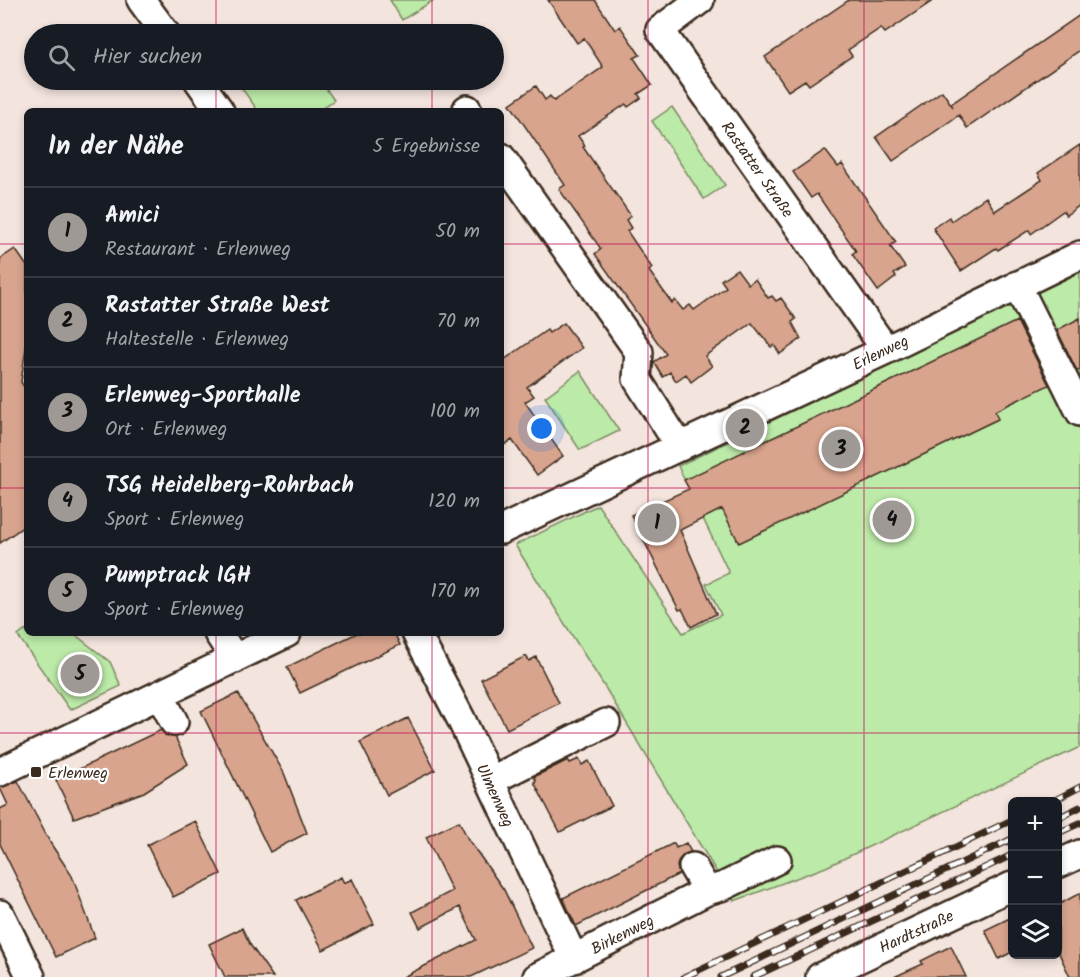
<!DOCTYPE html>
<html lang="de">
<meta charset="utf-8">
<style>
:root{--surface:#171b24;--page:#20242c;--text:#f1f3f6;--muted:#9ea1a6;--line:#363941;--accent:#9f9995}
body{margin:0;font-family:Kalam,sans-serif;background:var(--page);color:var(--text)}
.controls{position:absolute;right:18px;bottom:18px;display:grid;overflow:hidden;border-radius:9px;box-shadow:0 3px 9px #0003}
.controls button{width:54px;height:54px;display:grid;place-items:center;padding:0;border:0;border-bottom:2px solid var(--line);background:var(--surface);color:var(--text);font:30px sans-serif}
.you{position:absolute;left:542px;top:429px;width:21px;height:21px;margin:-15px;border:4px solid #fff;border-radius:50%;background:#1a73e8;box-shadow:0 0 0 9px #1a73e833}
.badge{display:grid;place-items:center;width:39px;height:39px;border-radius:50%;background:var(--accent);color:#111;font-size:20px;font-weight:700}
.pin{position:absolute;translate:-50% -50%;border:3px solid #fff;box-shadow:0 2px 6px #0006}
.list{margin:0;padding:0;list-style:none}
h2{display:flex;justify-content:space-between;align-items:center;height:78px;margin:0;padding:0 24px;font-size:26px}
h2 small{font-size:20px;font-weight:400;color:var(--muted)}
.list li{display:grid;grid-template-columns:39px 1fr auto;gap:18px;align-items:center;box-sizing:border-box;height:90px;padding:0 24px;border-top:2px solid var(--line)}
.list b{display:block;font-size:22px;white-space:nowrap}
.list p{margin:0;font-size:20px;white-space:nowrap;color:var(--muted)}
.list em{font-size:20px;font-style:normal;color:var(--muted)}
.icon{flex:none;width:33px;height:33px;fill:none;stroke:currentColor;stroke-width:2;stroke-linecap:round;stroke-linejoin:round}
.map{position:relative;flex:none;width:1080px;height:977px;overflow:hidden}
.search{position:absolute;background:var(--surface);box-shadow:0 3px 9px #0003;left:24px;top:24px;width:480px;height:66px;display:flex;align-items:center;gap:15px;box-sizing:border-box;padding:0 21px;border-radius:33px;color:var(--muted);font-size:22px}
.panel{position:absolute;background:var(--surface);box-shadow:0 3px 9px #0003;left:24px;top:108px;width:480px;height:528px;border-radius:9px}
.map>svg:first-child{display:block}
.green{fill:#bceaa8;stroke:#7c8a63;stroke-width:1.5}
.building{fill:#d8a48d;stroke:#3b2a1e;stroke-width:1.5}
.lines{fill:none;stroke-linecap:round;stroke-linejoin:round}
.minor-casing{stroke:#3b2a1e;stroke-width:32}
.minor{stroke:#fff;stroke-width:27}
.rail-casing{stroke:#3b2a1e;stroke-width:7}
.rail{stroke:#fff;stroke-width:4.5;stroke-dasharray:14;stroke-linecap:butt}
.grid{fill:none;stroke:#c2185b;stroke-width:1.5;stroke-opacity:0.55}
.poi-dot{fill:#3b2a1e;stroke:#fff;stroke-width:2}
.labels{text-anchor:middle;stroke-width:4.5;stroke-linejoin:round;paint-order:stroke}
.street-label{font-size:16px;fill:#3b2a1e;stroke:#fff}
.poi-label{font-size:16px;fill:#3b2a1e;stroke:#fff;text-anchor:start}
</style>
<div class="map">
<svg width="1080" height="977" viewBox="0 0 1080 977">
<rect width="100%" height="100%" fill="#f3e4dd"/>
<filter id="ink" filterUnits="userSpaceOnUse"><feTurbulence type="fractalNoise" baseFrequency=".0167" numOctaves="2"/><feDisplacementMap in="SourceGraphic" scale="12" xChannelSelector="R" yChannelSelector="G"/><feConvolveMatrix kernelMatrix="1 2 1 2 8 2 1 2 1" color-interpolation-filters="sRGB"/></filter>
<g filter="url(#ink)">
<path class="green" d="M390,0h44l-32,20z
M236,80h84l14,20 -16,11h-60z
M672,107l53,78 -21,14 -52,-78z
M1080,272v475l-254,120 -92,34 -128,-212 -91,-144 83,-40 85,128 38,-18 -15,-31 23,-11 -51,-107z
M580,371l39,60 -39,19 -35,-53z
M27,629v4h46l37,29 11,24 -51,24 -52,-74z"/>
<path class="building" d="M548,0h47l20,30 5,-4 20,29 -6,3 18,27 -14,9 3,4 -13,9 -2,-3 -48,32 7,10 -2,1 48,69 -5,4 5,8 -4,3 25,37 -3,3 23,32 3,-3 8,10 7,-5 4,5 32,-23 -5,-7 16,-11 11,15 7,-5 13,19 4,-2 4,5 5,-3 15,21 -4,3 9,17 -21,15 -6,-9 -3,2 -19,-24 -47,33 7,10 -21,16 -5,-8 -10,7 -6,-9 -7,5 -9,-15 12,-8 -71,-100 6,-5 -42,-60 6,-4 -55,-81 26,-18 9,14 5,-4 4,5 49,-34 -19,-29 -7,5z
M849,0h85l-49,33 -4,-5 -33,22 4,6 -43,29 -4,-5 -17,11 -23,-34z
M1080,15v35l-113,78 -8,-13 -66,46 -17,-24 66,-46 11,16 -2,-3z
M1080,145v60l-14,10 -3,-4 -32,23 -2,-4 -31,20 -2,-2 -35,23 -28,-43 16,-11 2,4 35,-24 9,14 47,-31 -4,-7z
M825,150l13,17 4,-3 54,78 -6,4 15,21 -11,7 2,3 -18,14 -26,-37 4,-3 -39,-57 -6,4 -18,-26z
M15,249l12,17v75l-6,41 6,9v133l-27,19v-284z
M1080,318v52l-3,1 -20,-41z
M1017,321l32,64 -54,26 3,8 -259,124 -17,-34 -42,21 36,84 -25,13 -9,-18 -3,1 -48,-95 58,-26 -5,-9z
M564,323l18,25 -55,39 7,9 -9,6 38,54 -26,19 -25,-35 -11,7v-85l46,-32 2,3z
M357,633h37l6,12 -100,48 -13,-26z
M526,656l3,5 7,-4 23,46 -52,26 -26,-50z
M238,693l46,80 23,60 -37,19 -69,-141z
M408,718l27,52 -48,25 -27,-53z
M161,730l5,6 9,1 13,27 -44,28 -70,26 -18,-38z
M579,759l3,6 7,-4 23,45 -52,26 -26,-50 2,-1 -2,-4 34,-17 2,3z
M18,781l33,63 21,32 23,62 -39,19 -56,-113v-35l8,-4 -8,-17z
M195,821l26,53 -48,23 -26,-52z
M459,821l9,18 36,51 28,58 -61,29h-68l73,-37 -16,-33 -40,21 -8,-16 40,-21 -26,-54z
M674,843l2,5 10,-5 5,9 -6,2 -6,6 -2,6 2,8 -103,52 -13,-28z
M341,877l3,6 8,-4 22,45 -51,26 -27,-50z
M1080,893v84h-10l-12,-26v-46z
M1012,917v35l-13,7 -14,-29z
M242,928l9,18 22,31h-48l-16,-33z
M951,946l15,31h-72l29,-13 -2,-3z"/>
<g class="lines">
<g class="minor-casing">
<path id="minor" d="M141,0l25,34
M700,0l-40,30 226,320
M198,80l22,31
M467,109l1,2
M501,157l138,195 -2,27 43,68
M1017,285l63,127
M501,530l385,-180 194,-95
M218,633l17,26
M416,633l45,86 113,240
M160,695l14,27
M0,772l287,-139
M490,781l116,-58
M1058,864l22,-10
M693,867l14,24
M0,914l31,63
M537,977l170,-86 17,-5 53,-26
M820,977l192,-91"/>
</g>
<use href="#minor" class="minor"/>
<g class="rail-casing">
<path id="rail" d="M1051,802l29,-15
M1058,818l22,-11
M1058,833l22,-10
M684,977l328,-157
M721,977l291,-138
M753,977l259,-122"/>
</g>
<use href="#rail" class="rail"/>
</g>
</g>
<path class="grid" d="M216,0v34M432,0v34M648,0v977M864,0v977M216,80v31M432,80v31M0,244h27M501,244h579M0,488h27M501,488h579M216,633v344M432,633v344M0,733h1080"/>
<rect class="poi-dot" x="30" y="766" width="12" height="12" rx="3"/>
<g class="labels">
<g class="street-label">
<text transform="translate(758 169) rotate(55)" y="6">Rastatter Straße</text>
<text transform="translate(880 352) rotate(-26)" y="6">Erlenweg</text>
<text transform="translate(496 795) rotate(65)" y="6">Ulmenweg</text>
<text transform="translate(916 931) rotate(-25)" y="6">Hardtstraße</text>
<text transform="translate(622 934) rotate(-27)" y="6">Birkenweg</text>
</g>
<g class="poi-label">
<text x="48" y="778">Erlenweg</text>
</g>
</g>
</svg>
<div class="controls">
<button>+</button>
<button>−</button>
<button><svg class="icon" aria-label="layers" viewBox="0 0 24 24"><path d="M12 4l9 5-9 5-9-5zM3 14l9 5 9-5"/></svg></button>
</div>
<div class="you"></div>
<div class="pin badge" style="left:657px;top:523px">1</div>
<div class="pin badge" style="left:745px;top:428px">2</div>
<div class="pin badge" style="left:841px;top:449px">3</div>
<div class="pin badge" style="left:892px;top:520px">4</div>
<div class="pin badge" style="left:80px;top:674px">5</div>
<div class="search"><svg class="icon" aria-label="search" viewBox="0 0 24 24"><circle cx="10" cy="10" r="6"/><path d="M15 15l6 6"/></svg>Hier suchen</div>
<section class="panel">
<h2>In der Nähe<small>5 Ergebnisse</small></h2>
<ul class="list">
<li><span class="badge">1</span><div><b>Amici</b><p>Restaurant · Erlenweg</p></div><em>50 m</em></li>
<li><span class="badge">2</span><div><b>Rastatter Straße West</b><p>Haltestelle · Erlenweg</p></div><em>70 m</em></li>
<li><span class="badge">3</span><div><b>Erlenweg-Sporthalle</b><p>Ort · Erlenweg</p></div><em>100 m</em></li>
<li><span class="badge">4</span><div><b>TSG Heidelberg-Rohrbach</b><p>Sport · Erlenweg</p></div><em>120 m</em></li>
<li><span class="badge">5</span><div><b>Pumptrack IGH</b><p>Sport · Erlenweg</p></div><em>170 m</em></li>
</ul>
</section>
</div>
